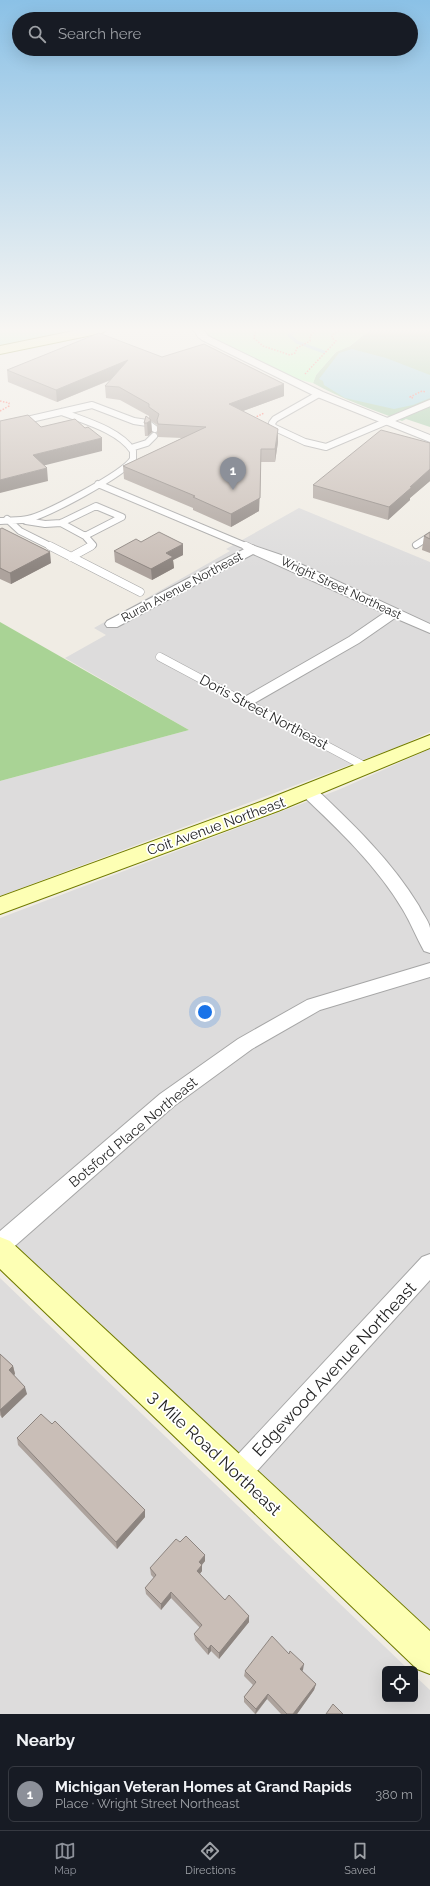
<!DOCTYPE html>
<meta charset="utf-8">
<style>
:root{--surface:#171b24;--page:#20242c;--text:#f1f3f6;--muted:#9ea1a6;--line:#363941;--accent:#8c9099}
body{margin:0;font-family:Raleway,sans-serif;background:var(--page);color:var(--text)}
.controls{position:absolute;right:12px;bottom:12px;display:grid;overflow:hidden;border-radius:6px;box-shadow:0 4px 16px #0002}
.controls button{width:36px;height:36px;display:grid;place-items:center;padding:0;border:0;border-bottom:1px solid var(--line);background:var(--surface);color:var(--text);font:20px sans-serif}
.you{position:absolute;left:205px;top:1012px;width:14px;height:14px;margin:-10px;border:3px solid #fff;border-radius:50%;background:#1a73e8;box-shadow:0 0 0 6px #1a73e833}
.badge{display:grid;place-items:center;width:26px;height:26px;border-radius:50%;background:var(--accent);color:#fff;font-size:13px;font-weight:700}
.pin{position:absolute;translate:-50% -33px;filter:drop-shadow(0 1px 2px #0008)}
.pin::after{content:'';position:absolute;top:21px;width:14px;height:12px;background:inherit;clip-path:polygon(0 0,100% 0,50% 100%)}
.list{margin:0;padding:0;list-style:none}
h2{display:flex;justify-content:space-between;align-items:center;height:52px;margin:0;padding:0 16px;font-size:17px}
h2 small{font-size:13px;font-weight:400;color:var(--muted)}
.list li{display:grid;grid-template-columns:26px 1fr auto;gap:12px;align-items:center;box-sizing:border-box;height:56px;margin:0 8px 8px;padding:0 8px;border:1px solid var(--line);border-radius:6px}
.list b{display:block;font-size:15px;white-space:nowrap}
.list p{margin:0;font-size:13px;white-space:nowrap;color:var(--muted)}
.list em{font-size:13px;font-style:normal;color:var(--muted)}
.icon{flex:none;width:22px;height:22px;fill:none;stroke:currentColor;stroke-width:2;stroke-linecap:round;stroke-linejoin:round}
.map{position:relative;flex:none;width:430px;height:1714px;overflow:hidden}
.search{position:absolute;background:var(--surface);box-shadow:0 4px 16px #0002;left:12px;right:12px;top:12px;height:44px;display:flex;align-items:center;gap:10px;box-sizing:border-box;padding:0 14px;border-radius:22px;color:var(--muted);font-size:15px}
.sheet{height:116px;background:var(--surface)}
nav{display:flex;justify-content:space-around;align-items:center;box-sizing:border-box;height:56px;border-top:1px solid var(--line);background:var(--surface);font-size:11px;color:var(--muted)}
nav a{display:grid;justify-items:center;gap:2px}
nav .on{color:var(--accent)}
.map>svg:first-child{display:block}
.residential{fill:#dddcdc}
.forest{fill:#a9d395}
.cemetery{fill:#a3cba8}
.park{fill:#befec1}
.water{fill:#a1d5e2}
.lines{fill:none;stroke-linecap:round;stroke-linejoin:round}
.stream{stroke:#a1d5e2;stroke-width:3}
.lane-far1-casing{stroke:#a6a6a6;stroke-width:8}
.lane-casing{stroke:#a6a6a6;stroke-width:9}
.street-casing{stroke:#a6a6a6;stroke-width:2}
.secondary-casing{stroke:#717b00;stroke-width:2}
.path{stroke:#ff7266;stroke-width:1.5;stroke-dasharray:1.5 1.5;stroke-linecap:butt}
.lane-far1{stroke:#fff;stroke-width:6}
.lane{stroke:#fff;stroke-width:8}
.street{fill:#fff;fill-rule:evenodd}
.secondary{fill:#fdffb4;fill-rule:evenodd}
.wall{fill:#ada39d}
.shaded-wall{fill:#8d8580}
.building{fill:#c9beb7;stroke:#8d8580}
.labels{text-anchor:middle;stroke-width:3.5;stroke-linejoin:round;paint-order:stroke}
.far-street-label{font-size:12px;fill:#1f1f1f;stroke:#fff}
.street-label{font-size:14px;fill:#1f1f1f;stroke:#fff}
.near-street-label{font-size:17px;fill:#1f1f1f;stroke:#fff}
</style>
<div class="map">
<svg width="430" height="1714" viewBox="0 0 430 1714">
<rect width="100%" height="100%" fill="#f0ece4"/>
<path class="residential" d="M299,508l131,54v170l-30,14 -400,150v-115l189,-51 -124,-72 41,-23 -12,-7 136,-77 -4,-2z
M430,749v881l-430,-397v-315l338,-128z
M0,1278l408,391h-23v30h30v-23l15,14v24h-430z"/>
<path class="forest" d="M0,622l189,108 -189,51z"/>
<path class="cemetery" d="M371,329h59v98l-24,-8 -4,2c-31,-12 -60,-22 -89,-38l3,-8 20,-23 14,-6z"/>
<path class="park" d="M0,329h81l-81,17z
M203,329h168l-21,17 -14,6 -20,23 -3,8 -20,-5 -85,-42z"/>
<path class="water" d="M352,349l34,9 44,17v23l-17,7 -19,4 -49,-11 -21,-13 -1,-4 -4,-2 20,-26z"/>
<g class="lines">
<path class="stream" d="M301,329l-12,6 8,7 27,10"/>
<g class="lane-far1-casing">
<path id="lane-far1" d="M319,394l-44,25 -3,4 1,4 32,15 21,5 104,-44
M0,426l92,-21 42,16 13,2 8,6
M131,448l16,-5 7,-7
M98,484l150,63
M7,519l13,12 32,16
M0,521c9,-1 19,0 28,-2 18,-4 96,-45 105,-60v-8c-14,-21 -48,-30 -71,-39
M26,521l19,3 16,-1 35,-17 26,11 -37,19
M61,523l24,13 8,9 -4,2
M416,545l14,-9"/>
</g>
<g class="lane-casing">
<path id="lane" d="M50,546l90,46
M246,546l6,3
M71,557l20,-11
M160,657l208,111"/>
</g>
<g class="street-casing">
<path id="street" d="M193,329h10l5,7 115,56 107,43v7l-115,-46 -113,-56 -4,-3z
M252,545l29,10 149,69v9l-35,-15 -36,25 -108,62h-10l-2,-3 2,-3 108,-62 35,-24 -131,-59 -136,73h-10l-2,-3 2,-3z
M308,786l6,1c38,36 78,74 105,119 3,7 10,15 11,22 0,8 0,17 0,25l-6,-2c-8,-14 -13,-28 -21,-41 -26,-44 -64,-80 -101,-115l-2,-4 2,-4z
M430,963v14l-110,33 -68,39 -78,57 -166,146 -8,3v-24l160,-137 78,-55 69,-39z
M430,1254v26l-184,203 -9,4 -9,-4 -4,-9 4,-9 194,-208z"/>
</g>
<g class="secondary-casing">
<path id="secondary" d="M83,329h25l-6,4 -102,21v-8z
M430,735v13l-152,63 -278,103v-17l263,-96z
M0,1237l10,4 420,390v43l-13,-5 -417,-400z"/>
</g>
<path class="path" d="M256,329l-2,9 9,8 27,9 5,-2 2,-5 13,-7v-5l7,-7
M305,374l31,-33 -4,-3v-3l10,-6
M413,398l-3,-1 12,-6 4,1
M0,401l9,2v3l-9,5
M254,418l10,-5"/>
<use href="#lane-far1" class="lane-far1"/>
<use href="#lane" class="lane"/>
<use href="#street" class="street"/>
<use href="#secondary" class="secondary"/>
</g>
<path class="wall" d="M162,357l122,39 -41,15 35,31 -3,20h-14l-2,49 -28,16 -38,-17v-2l-69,-29 -1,-13 59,-28 -24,-1 -1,-4v-8l-6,-4 1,11 -4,4h-3l-1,-13 5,-5v-2l-29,-16 -14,-2 -1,-12 6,-6 -54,22 -49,-20 -1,-12z
M430,443v38l-20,17v2l-22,20 -75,-22v-13z
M0,529l51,34 -40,21 -11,-5z
M430,532v21l-8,-3 2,-14z
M141,542l42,13 -10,5 1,8 -22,12 -37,-18 -1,-11z
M0,1354l13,12 2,8 -1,1 13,19 -25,24 -2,-3z
M52,1424l93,86v7l-28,32 -99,-104 -1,-7z
M205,1555v6l-3,4v6l-2,3 25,26 24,22 -30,37 -8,-8 -3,4 -13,-15 -1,-6 6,-6 -29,-30 -10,12 -15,-16 -1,-6 9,-10 -3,-3 -1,-7z
M303,1670l-1,1 14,13 -2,6 -17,24h-16l-14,-15 -11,15h-1l-11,-12v-5l9,-12 -9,-9 1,-5z"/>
<path class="shaded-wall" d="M128,360l1,12 -72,30 -1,-12z
M284,384v12l-55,20v-12z
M151,420l1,12 -4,4 -1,-13z
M278,429v13l-3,20v-13z
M102,438v13l-68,17 -1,-13z
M261,449l-2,62 -28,16v-13z
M47,468l1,13 -48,12v-13z
M430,469v12l-20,17v2l-22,20 1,-13 21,-20z
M183,544v11l-10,5 1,8 -22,12 -1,-11 15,-16z
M50,552l1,11 -40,21 -1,-11z
M13,1366l2,8 -4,4 -2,-8z
M25,1387l2,7 -25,24 -2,-8z
M145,1510v7l-28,32 -1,-7z
M205,1555v6l-6,7v-6z
M202,1565v6l-5,6v-6z
M171,1592v6l-10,12v-6z
M249,1616v6l-30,37v-6z
M211,1645v6l-3,4v-6z
M304,1664l-1,6 -4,4 1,-5z
M316,1684l-2,6 -17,24h-4z
M268,1694l-1,5 -12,15 1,-5z"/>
<path class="building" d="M99,333l63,24 42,-13 80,40 -55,20 49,25 -3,20h-14l-1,49 -29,16 -38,-17 2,-1 -72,-30 83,-39 -48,-3 -1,-4 2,-6 -10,-7v-3l-30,-17 -14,-1 23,-26 -72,30 -49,-20z
M28,415l13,12 34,-8 10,9 3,-1 14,11 -69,17 14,13 -47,12v-59z
M146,416l5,4 -4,3h-3z
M381,430l49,13v26l-20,18h2l-23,20 -76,-22z
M2,528l48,24 -40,21 -10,-5v-39z
M159,532l24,12 -17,9 7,4 -22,12 -37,-18 22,-12 5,3z
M430,532v7l-6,-3z
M0,1354l13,12 -4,4 16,17 -25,23z
M41,1414l11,10 3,-3 90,89 -29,32 -99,-104z
M186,1536l19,19 -6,7 3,3 -5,6 28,29 4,-5 20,21 -30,37 -8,-8 -3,4 -14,-15 8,-9 -31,-33 -10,12 -16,-16 11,-13 -6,-7 26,-29 4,3z
M272,1636l17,18 1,-3 14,13 -4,5 16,15 -23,30h-6l-19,-20 -12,15 -12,-12 12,-15 -11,-11z
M333,1704l10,10h-17z"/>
<linearGradient id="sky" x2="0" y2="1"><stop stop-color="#8bc1e6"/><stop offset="0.58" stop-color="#f8f6f3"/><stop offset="1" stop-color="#f8f6f3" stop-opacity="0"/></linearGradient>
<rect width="430" height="569" fill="url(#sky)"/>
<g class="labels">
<g class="far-street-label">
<text transform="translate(182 587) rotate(-28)" y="4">Rurah Avenue Northeast</text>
<text transform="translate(341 588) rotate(25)" y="4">Wright Street Northeast</text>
</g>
<g class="street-label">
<text transform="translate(264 712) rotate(28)" y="5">Doris Street Northeast</text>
<text transform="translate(216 826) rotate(-20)" y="5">Coit Avenue Northeast</text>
<text transform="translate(133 1132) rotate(-40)" y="5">Botsford Place Northeast</text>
</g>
<g class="near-street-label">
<text transform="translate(334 1369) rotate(-47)" y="6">Edgewood Avenue Northeast</text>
<text transform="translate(215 1453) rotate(43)" y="6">3 Mile Road Northeast</text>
</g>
</g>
</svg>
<div class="controls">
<button><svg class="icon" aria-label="locate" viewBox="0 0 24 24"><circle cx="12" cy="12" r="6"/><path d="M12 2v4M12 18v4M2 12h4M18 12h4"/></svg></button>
</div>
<div class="you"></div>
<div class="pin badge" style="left:233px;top:490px">1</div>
<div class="search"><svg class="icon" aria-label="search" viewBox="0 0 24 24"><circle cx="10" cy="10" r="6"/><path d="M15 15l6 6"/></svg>Search here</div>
</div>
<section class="sheet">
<h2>Nearby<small></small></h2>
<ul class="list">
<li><span class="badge">1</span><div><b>Michigan Veteran Homes at Grand Rapids</b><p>Place · Wright Street Northeast</p></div><em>380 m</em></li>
</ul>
</section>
<nav>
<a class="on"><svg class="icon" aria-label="map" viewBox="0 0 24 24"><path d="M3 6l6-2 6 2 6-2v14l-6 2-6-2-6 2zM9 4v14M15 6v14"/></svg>Map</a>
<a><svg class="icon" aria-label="directions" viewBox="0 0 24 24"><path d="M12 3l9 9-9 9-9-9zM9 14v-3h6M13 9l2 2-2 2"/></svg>Directions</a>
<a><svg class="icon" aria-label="saved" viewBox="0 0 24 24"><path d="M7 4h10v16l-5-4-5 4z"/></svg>Saved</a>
</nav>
